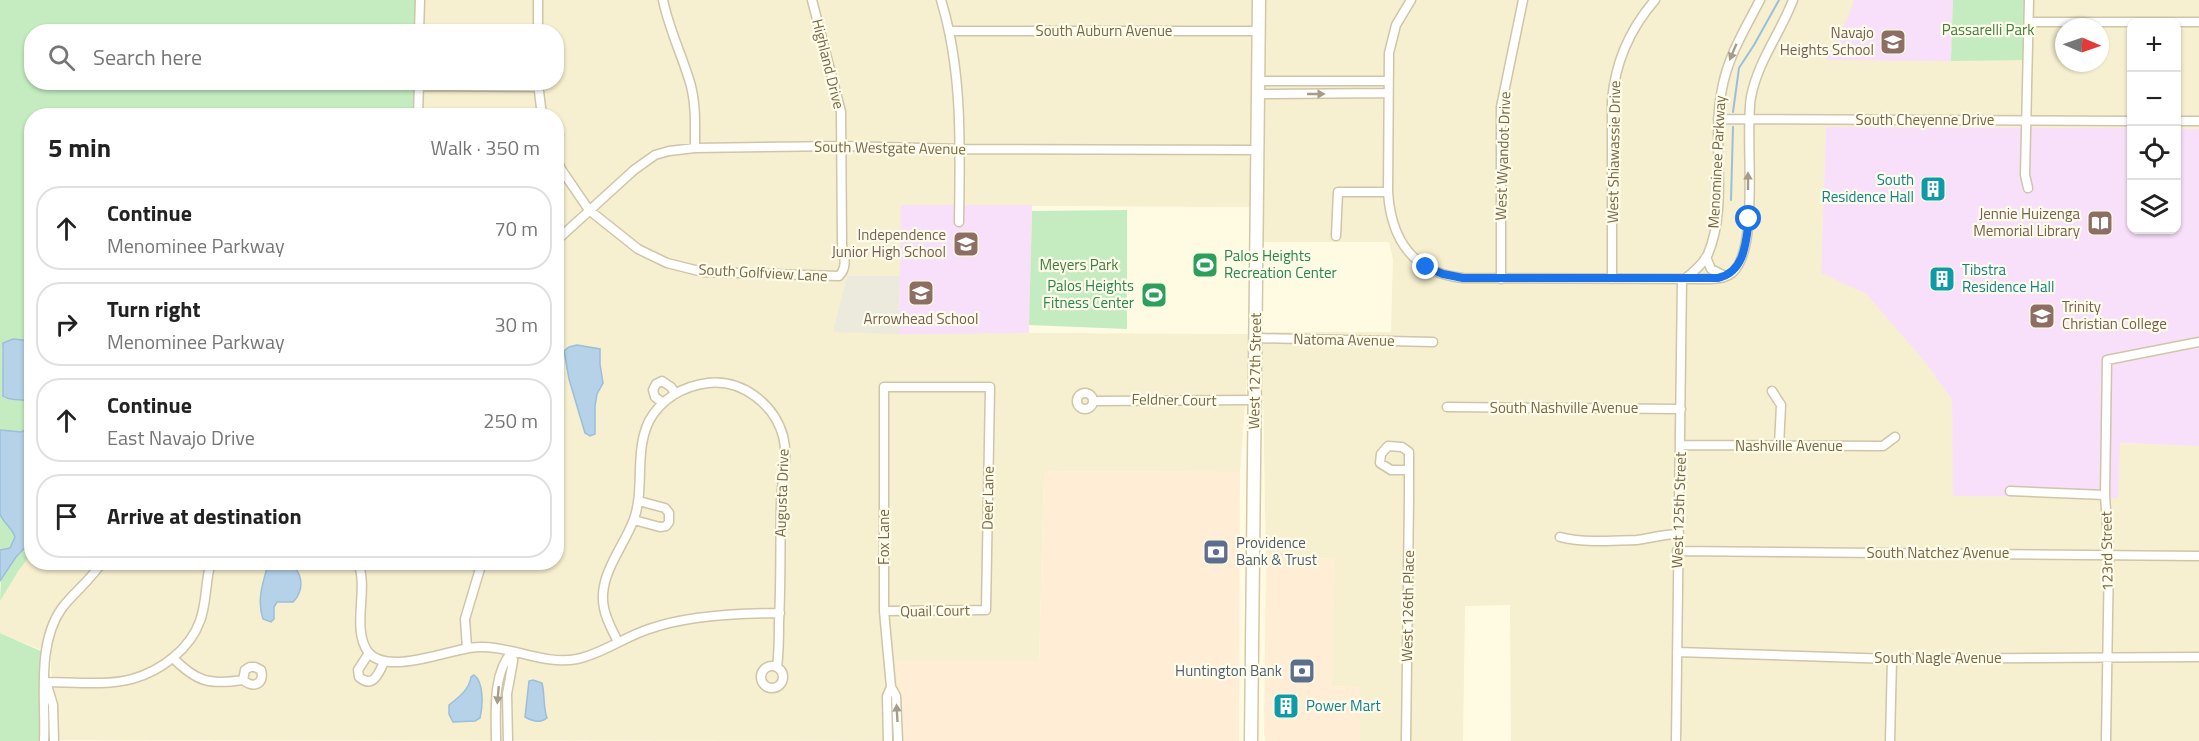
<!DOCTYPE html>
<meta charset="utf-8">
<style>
:root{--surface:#fff;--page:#f2f2f2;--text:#222;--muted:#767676;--line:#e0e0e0}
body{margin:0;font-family:"Titillium Web",sans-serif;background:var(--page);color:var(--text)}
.controls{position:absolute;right:18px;top:18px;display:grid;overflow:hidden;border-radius:12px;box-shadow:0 2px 4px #0004}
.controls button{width:54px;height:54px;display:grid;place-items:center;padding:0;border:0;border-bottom:2px solid var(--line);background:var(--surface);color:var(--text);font:30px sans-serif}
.compass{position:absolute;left:2055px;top:18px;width:54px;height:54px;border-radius:50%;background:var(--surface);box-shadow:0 2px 4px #0004;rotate:92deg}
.stop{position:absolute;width:18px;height:18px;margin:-14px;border:4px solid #1a73e8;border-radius:50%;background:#fff}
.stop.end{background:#1a73e8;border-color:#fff;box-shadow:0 2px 6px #0008}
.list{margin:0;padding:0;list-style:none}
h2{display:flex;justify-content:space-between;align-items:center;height:78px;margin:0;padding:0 24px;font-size:26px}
h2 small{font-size:20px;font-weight:400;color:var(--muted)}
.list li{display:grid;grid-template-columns:39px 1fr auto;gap:18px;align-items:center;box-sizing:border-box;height:84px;margin:0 12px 12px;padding:0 12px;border:2px solid var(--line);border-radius:24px}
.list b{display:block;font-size:22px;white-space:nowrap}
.list p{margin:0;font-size:20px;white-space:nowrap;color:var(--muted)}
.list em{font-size:20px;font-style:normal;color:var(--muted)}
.icon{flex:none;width:33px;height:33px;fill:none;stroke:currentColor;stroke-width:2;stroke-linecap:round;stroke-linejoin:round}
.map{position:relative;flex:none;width:2199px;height:741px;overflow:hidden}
.search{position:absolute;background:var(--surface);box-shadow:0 2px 4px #0004;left:24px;top:24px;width:540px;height:66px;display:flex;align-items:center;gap:15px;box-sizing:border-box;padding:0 21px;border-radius:24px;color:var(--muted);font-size:22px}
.panel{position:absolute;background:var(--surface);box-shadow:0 2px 4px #0004;left:24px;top:108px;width:540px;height:462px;border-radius:24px}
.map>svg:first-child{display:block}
.residential{fill:#f6efd0;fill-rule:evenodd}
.commercial{fill:#ffeed5}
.industrial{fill:#ece9dd}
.education{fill:#f8dffa}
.green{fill:#c5ecc0}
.water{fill:#b6d2e8;stroke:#9bbedb;stroke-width:1.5}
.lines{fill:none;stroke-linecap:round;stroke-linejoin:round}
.stream{stroke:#9bbedb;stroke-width:2}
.minor-casing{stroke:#cfc5a8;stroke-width:11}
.secondary-casing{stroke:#d3c7a5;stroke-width:15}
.minor{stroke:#fff;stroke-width:8}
.secondary{stroke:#fff;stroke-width:12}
.oneway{fill:#a79c87}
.route{stroke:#1a73e8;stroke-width:8}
.labels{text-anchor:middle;stroke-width:4.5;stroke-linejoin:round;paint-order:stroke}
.park-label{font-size:15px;fill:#3e7e3e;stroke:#fffdea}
.street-label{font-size:15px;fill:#776647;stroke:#fffdea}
.education-label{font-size:15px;fill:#785e54;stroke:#fffdea;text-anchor:end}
.culture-label{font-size:15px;fill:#0d838f;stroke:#fffdea;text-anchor:start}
.leisure-label{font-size:15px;fill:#27864d;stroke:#fffdea;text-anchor:start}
.service-label{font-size:15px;fill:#4e5e75;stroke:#fffdea;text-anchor:start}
</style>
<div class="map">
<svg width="2199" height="741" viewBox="0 0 2199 741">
<rect width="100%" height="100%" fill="#fefbe2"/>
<path class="residential" d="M425,0h830l-3,204 -2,3 -348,-2 -2,71h-53l-13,56 416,2 -10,138 -196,-1 -5,190h-143l3,26 2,54 -842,-1 -2,-35 -6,-35v-16l-51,-21v-32l19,-31 12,-15 1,7h524v-446l-134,-1 1,-32 133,-1v-50l-132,-1z
M1264,0h935v129h-22l-1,-107h-44l-1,106 -305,-1 -5,145 45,22 59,68 27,38 2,96 164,2 1,-55 80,3v295h-516l-4,-15 7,-391 -8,-1 -6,407h-161l-1,-136 -45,1 -2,135h-103v-54l-28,-1 2,-128 -68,1 -4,-227h129l2,-73 -4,-17h-127zM2064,27h36v36h-36z"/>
<path class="commercial" d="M1044,471l196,1 -1,269h-338l-2,-54 -3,-26h143z
M1335,558l-3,128 28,1v54h-94l-2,-7 2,-175z"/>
<path class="industrial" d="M847,276h53l-1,58 -66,-2z"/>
<path class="education" d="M1854,0h99l-2,61 -125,-1 24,-47z
M1826,127l305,1 1,102h44l1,-101h22v317l-79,-3 -2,55 -165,-2 -1,-96 -27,-38 -59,-68 -45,-21z
M901,205h131l-3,128 -130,1z"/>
<path class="green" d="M0,0h416l-1,31 -383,1v50l382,1v32l-382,1 -1,225 -18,-2 -11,8 2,51 27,4v26l-9,4 -22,-2z
M1953,0h71v60l-73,1z
M1127,210v119l-98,-4 3,-114z
M0,514c3,9 12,13 15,23l-5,11 -10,2z
M31,541v14l-12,15 -19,31 1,-23 15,-21z
M0,633l43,19 -1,84 -4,5h-38z"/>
<path class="water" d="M13,339l18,2v61c-9,-4 -21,0 -28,-6v-53z
M577,345l23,4v15l3,19 -6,11 -2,12v28l-5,2 -5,-3 -16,-54 -5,-28 5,-4z
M31,428v113l-15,16 -16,24v-31l10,-2 5,-11c-3,-10 -12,-14 -15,-23v-84l21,2z
M283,563c20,2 23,27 10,39h-16l-3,5v12l-3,3 -8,-3c-6,-17 -1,-34 4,-51l3,-2 9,1z
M474,675c10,7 9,31 6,43l-5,3 -22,1 -4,-8v-9c10,-8 20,-15 22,-28z
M533,680l9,3c3,12 1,24 5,35 -7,6 -15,3 -22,-1l4,-36z"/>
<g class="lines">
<path class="stream" d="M1733,112l6,-44 15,-23 25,-45
M1731,200l2,-73"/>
<g class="minor-casing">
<path id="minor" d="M663,0c6,30 20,57 28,86 5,20 4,41 4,62
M941,0c22,72 19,148 18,222
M1411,0l-15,25 -7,28 -1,139c3,47 25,81 75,86l247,1c7,0 16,-1 22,-6 29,-25 12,-136 19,-176 7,-36 29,-63 42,-97
M2029,22h170
M949,31h310
M419,32l1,-32
M538,32v-32
M1258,81h130
M538,83l4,33
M419,86l119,1
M1258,94l130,-1
M418,116l1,-33
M1718,119l414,2
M2176,121h23
M556,158l5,11 28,41 49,39 29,14 36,9 136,4c9,-9 5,-20 3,-31l-1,-133 -29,-112
M2028,188l-3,-13 4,-175
M1336,236l2,-44h50
M556,241l78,-71 21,-15 14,-4 26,-3 147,-2 118,3 297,1
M1706,257l5,12 14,7
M1686,278c9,-7 17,-14 22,-24 21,-50 3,-112 14,-165 6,-33 23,-60 38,-89
M1501,279v-172l22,-107
M1612,279v-178c3,-38 18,-72 43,-101
M1255,338l178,4
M1772,391l9,14 -2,41
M1077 401a8 8 0 1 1 16 0a8 8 0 1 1-16 0Z
M1093,401l161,-1
M663,403l-8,-6 -2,-7 3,-6 6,-3 9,6 4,6
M1447,407l234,2
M1681,445l202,1 12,-9
M2010,491l95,4
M634,520l26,7 6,-1 3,-4v-9l-4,-5 -26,-7
M1560,537c23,6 52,4 77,3 14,-2 27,-6 42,-6
M1677,551l522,5
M358,562c11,28 -7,66 10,90 18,23 76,0 101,-4 37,-6 71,18 108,11 25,-5 47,-22 72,-30 38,-14 90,-16 131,-16
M884,611l102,-1 4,-223h-106v224l7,76 5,9 2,45
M618,642c-5,-11 -12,-22 -14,-34 -7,-32 20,-61 30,-89 11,-31 0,-67 15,-98 12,-22 34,-35 59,-38 34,-4 66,21 75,53 6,22 -2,45 -2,68 -1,39 0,79 -2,118 0,15 0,30 -2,45
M467,648l-2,-29 17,-57
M1677,652l215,7 307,-2
M369,653l-11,17 1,7c14,12 20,-4 25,-15
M173,658c24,24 36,27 70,22 10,9 22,4 18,-10l-6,-3h-5l-5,3 -2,10
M761 677a11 11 0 1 1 22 0a11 11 0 1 1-22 0Z
M45,682c27,0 62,4 87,-3 29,-8 58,-30 68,-58 7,-18 5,-40 11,-59
M47,685l6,20 1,36
M44,741c2,-41 -8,-97 18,-133 12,-16 29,-28 40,-46
M496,741c0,-28 -4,-67 16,-89
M508,741l-1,-47 6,-33 -1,-9
M888,741l-1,-45 4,-9
M1406,741l3,-243v-46l-7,-5 -14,-1 -7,8 -1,9 11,7h18
M1676,741l6,-462
M1890,741l2,-82
M2106,741l3,-187 -4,-59 2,-135 92,-18"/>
</g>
<g class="secondary-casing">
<path id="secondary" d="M1251,741l8,-741"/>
</g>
<use href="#minor" class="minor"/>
<use href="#secondary" class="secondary"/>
</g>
<defs><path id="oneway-solid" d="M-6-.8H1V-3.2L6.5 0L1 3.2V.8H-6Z" transform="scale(1.5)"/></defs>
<g class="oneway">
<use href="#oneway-solid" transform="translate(1733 52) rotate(113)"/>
<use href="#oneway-solid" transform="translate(1316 94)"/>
<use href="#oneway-solid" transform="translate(1748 181) rotate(-90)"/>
<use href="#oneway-solid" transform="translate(498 695) rotate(95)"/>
<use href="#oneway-solid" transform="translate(897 713) rotate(-93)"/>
</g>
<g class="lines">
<path class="route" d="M1426,267l17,7 20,4h255c27,-6 28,-36 31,-59"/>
</g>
<defs>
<g id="school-square" transform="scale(1.35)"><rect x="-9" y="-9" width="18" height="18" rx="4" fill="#8d6e63" stroke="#fffdea"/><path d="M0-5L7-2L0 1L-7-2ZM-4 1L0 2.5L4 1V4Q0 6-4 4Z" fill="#fff"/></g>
<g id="building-square" transform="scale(1.35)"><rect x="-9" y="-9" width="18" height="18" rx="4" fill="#0f9aa8" stroke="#fffdea"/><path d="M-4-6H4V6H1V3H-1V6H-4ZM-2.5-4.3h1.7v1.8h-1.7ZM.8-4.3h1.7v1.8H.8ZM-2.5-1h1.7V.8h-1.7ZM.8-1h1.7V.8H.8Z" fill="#fff"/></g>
<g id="library-square" transform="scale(1.35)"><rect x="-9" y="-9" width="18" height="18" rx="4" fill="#8d6e63" stroke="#fffdea"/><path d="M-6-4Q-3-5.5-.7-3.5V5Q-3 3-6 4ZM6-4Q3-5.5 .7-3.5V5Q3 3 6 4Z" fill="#fff"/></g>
<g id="stadium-square" transform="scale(1.35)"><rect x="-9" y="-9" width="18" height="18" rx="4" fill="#2e9e5b" stroke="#fffdea"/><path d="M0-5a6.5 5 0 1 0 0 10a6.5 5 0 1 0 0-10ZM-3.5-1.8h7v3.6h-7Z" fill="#fff"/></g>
<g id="university-square" transform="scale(1.35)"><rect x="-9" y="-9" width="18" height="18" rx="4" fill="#8d6e63" stroke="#fffdea"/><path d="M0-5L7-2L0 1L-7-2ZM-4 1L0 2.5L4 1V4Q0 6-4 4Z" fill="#fff"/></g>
<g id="bank-square" transform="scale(1.35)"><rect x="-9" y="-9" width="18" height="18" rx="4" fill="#5c6f8a" stroke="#fffdea"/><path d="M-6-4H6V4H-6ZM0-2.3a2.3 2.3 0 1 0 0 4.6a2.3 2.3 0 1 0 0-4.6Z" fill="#fff"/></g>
</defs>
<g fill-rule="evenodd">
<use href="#school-square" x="1893" y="42"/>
<use href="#building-square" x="1933" y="189"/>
<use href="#library-square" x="2100" y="223"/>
<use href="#school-square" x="966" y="244"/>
<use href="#stadium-square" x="1205" y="265"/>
<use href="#building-square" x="1942" y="279"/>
<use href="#school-square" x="921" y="293"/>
<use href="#stadium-square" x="1154" y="295"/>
<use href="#university-square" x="2042" y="316"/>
<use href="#bank-square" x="1216" y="552"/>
<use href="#bank-square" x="1302" y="671"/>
<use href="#building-square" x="1286" y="706"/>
</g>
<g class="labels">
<g class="park-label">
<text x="1988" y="35">Passarelli Park</text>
<text x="1079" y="270">Meyers Park</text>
</g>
<g class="street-label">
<text x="1104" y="36">South Auburn Avenue</text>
<text transform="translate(828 64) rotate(76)" y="5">Highland Drive</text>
<text x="1925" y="125">South Cheyenne Drive</text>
<text transform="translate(890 148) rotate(1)" y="5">South Westgate Avenue</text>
<text transform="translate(1614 152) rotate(-89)" y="5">West Shiawassie Drive</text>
<text transform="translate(1503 156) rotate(-88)" y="5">West Wyandot Drive</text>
<text transform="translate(1717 162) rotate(-87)" y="5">Menominee Parkway</text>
<text transform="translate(763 273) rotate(3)" y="5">South Golfview Lane</text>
<text transform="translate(1344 340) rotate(1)" y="5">Natoma Avenue</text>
<text transform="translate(1255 371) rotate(-89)" y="5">West 127th Street</text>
<text transform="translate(1174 400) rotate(1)" y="5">Feldner Court</text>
<text x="1564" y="413">South Nashville Avenue</text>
<text x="1789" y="451">Nashville Avenue</text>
<text transform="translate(782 493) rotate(-88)" y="5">Augusta Drive</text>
<text transform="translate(988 498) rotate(-89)" y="5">Deer Lane</text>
<text transform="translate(1679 510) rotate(-88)" y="5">West 125th Street</text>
<text transform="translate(884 537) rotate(-90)" y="5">Fox Lane</text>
<text transform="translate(2107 551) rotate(-91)" y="5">123rd Street</text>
<text x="1938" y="558">South Natchez Avenue</text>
<text transform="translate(1408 606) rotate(-89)" y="5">West 126th Place</text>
<text transform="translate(935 611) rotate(-1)" y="5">Quail Court</text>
<text x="1938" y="663">South Nagle Avenue</text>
</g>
<g class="education-label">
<text x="1874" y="38">Navajo<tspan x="1874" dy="17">Heights School</tspan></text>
<text x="2080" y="219">Jennie Huizenga<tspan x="2080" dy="17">Memorial Library</tspan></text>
<text x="946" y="240">Independence<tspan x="946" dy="17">Junior High School</tspan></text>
<text x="2062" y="312" text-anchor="start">Trinity<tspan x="2062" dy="17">Christian College</tspan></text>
<text x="921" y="324" text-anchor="middle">Arrowhead School</text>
</g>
<g class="culture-label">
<text x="1914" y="185" text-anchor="end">South<tspan x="1914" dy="17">Residence Hall</tspan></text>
<text x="1962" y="275">Tibstra<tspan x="1962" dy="17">Residence Hall</tspan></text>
<text x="1306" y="711">Power Mart</text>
</g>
<g class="leisure-label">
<text x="1224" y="261">Palos Heights<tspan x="1224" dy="17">Recreation Center</tspan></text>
<text x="1134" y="291" text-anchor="end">Palos Heights<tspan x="1134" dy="17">Fitness Center</tspan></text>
</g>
<g class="service-label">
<text x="1236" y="548">Providence<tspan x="1236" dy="17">Bank &amp; Trust</tspan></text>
<text x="1282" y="676" text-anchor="end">Huntington Bank</text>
</g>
</g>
</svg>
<div class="controls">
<button>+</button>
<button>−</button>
<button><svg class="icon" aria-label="locate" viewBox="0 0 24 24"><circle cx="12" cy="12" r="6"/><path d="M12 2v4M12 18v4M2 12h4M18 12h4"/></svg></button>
<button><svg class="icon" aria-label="layers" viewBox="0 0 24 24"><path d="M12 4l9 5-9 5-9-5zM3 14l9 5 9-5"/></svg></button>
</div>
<svg class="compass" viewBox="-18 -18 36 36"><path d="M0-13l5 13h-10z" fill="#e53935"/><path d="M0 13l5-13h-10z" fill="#767676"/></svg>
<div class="stop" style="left:1749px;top:219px"></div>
<div class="stop end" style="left:1426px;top:267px"></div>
<div class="search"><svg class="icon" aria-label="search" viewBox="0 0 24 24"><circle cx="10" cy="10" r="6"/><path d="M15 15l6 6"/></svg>Search here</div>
<section class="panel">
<h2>5 min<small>Walk · 350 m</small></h2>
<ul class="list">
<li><svg class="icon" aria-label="ahead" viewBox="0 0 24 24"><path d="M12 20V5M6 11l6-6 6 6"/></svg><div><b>Continue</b><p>Menominee Parkway</p></div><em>70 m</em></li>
<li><svg class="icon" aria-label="right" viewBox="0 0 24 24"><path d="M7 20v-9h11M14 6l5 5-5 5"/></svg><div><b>Turn right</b><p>Menominee Parkway</p></div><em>30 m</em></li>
<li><svg class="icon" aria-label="ahead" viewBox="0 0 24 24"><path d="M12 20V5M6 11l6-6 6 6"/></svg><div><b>Continue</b><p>East Navajo Drive</p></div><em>250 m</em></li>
<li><svg class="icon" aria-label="arrive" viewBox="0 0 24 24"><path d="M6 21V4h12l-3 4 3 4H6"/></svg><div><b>Arrive at destination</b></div></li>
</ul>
</section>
</div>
